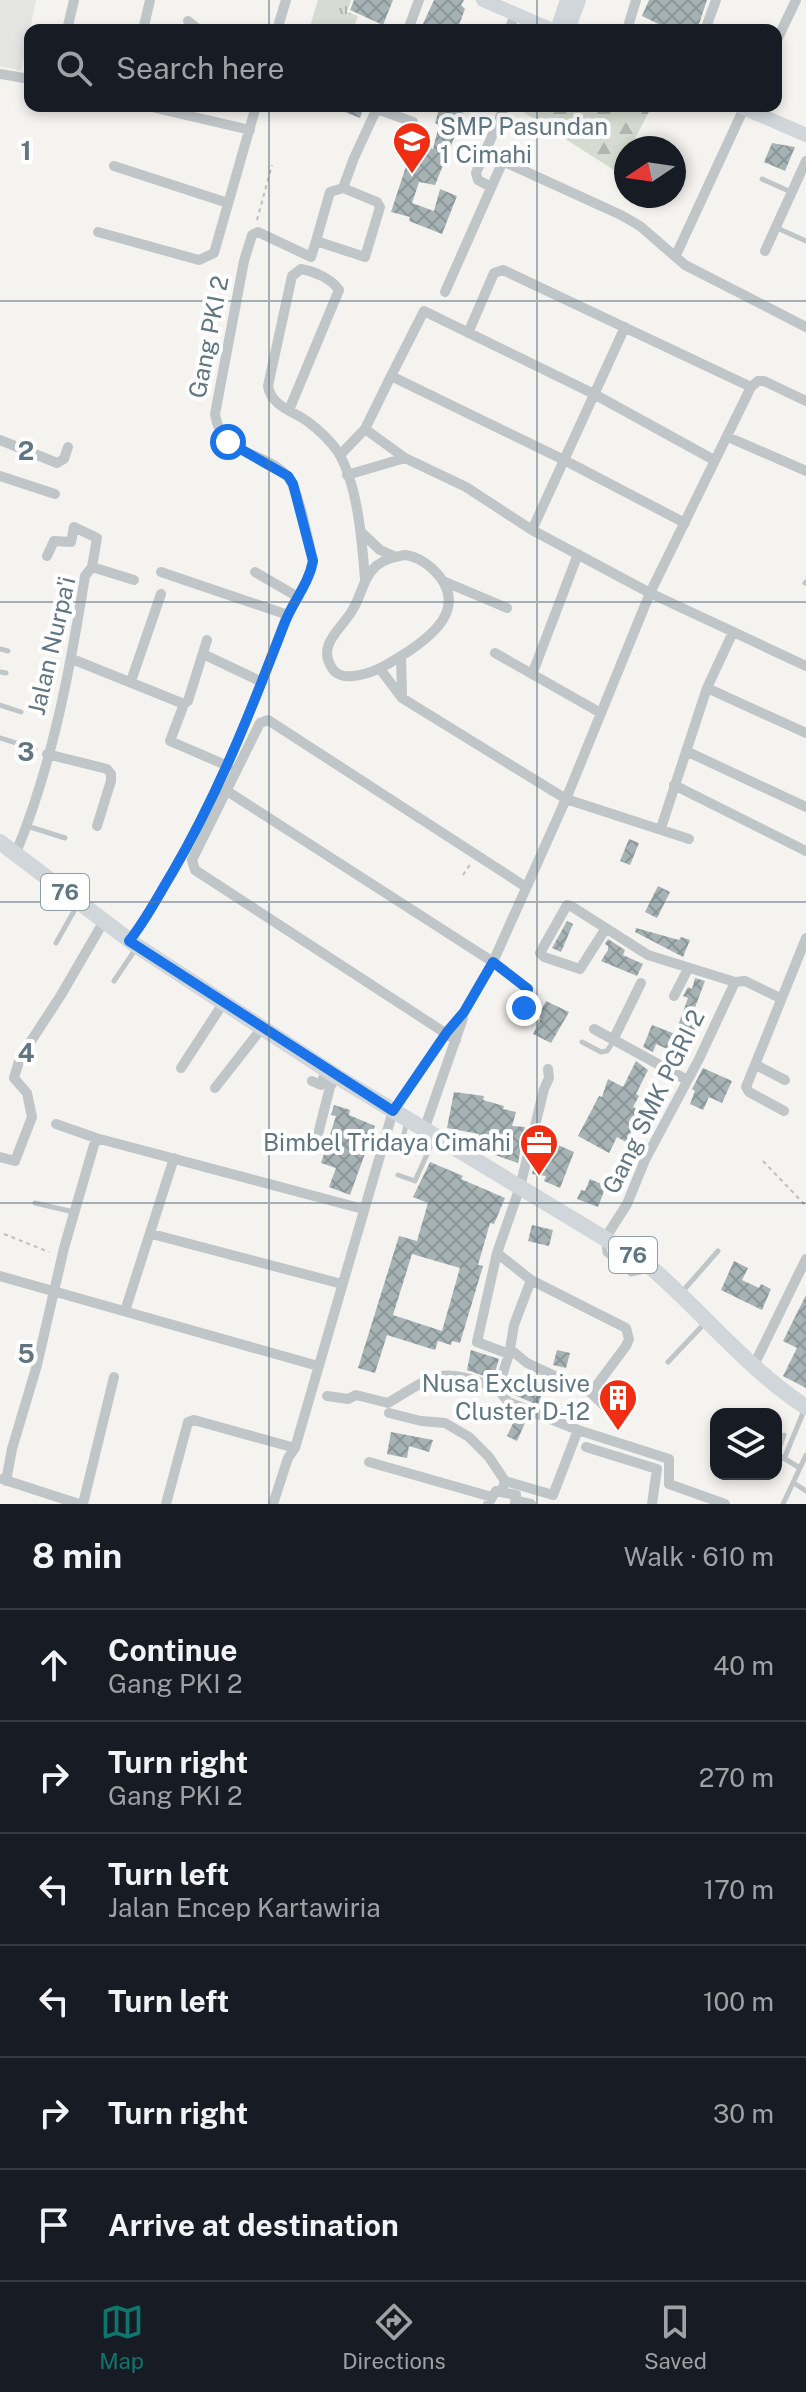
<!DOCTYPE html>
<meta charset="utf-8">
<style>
:root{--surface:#171b24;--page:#242831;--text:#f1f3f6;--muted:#9ea1a6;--line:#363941;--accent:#0f766e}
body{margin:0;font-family:"Public Sans",sans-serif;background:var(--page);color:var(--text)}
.controls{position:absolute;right:24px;bottom:24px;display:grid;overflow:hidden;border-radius:16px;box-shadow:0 4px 12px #0003}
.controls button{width:72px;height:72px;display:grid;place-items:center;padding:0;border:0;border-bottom:2px solid var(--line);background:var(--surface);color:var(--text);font:40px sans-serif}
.compass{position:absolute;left:614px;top:136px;width:72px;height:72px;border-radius:50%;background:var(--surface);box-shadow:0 4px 12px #0003;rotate:257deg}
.stop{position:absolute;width:24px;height:24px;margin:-18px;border:6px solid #1a73e8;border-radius:50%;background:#fff}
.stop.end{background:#1a73e8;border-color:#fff;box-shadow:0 2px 8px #0008}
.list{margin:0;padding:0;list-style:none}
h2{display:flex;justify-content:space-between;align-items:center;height:104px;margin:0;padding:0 32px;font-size:34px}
h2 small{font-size:26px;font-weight:400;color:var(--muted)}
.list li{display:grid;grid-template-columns:52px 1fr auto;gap:24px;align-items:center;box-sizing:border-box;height:112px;padding:0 32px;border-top:2px solid var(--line)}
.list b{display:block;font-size:30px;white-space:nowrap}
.list p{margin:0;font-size:26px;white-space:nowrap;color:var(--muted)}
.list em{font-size:26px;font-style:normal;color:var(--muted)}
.icon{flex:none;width:44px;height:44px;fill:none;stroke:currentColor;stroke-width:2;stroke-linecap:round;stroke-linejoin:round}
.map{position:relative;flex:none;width:806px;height:1504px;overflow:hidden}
.search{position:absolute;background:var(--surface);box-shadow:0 4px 12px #0003;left:24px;right:24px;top:24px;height:88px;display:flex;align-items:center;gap:20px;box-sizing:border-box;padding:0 28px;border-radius:16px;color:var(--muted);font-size:30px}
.sheet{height:776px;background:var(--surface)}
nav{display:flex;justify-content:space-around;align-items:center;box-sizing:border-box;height:112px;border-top:2px solid var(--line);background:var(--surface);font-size:22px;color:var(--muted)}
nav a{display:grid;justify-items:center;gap:4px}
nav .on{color:var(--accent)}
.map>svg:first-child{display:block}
.built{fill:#e4e5e3}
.grass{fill:url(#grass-tufts)}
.forest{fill:url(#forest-firs)}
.building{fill:url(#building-cross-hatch);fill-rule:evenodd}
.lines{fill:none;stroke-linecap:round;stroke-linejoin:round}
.path{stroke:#bcbec0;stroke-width:2;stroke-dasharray:4 4;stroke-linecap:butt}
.lane{stroke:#c0c5c8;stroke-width:5}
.street{stroke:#c0c5c8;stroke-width:10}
.secondary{stroke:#d0d6da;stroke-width:14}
.primary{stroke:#d0d6da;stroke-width:16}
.route{stroke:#1a73e8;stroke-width:10}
.grid{fill:none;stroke:#607783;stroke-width:2;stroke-opacity:0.55}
.labels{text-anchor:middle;stroke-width:8;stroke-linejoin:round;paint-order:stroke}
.shield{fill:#fff;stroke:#90a0a8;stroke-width:2}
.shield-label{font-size:22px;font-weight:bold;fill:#607783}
.poi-label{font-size:24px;fill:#607783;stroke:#fff;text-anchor:end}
.street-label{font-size:24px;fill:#607783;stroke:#fff}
.grid-label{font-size:26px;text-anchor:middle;font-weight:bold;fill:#607783;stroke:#fff;stroke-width:8;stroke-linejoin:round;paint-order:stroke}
</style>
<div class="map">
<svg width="806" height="1504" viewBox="0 0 806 1504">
<defs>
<pattern id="grass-tufts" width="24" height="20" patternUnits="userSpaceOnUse" patternTransform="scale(2)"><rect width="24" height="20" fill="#d5dbd0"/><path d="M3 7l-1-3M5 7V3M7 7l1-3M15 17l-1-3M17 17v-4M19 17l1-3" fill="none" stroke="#b0b6ae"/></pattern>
<pattern id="forest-firs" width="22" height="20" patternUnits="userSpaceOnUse" patternTransform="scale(2)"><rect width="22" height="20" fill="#d5dbd0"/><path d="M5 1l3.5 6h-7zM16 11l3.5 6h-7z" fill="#b0b6ae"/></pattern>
<pattern id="building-cross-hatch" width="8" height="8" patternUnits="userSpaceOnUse" patternTransform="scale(2)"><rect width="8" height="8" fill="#a7b2b5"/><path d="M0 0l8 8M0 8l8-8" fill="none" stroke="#8b9699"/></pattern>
</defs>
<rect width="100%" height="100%" fill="#f4f3ef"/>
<path class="built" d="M0,0h36l-15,71 -21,-5z"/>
<path class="grass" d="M318,0h33l-4,12 11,4 -5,14h-44z"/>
<path class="forest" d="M518,106h134l-22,42h-4v7l-9,17 -100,-64z"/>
<path class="building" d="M354,0h39l-10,25 -33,-15z
M434,0h30l-3,5 4,4 -8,21h-19l-16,-4z
M649,0h58l-10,30h-26l-29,-14z
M330,106h34l-4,12z
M440,106h19l-1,3 6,5 -29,71 -16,-3 -7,21 22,8 6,-22 17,7 -15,38 -33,-13 1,-4 -19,-5 23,-70 19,7 6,-24 -4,-2z
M772,143l23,4 -10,24 -21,-9z
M629,839l10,4 -9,22 -10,-4z
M658,886l12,6 -13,26 -12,-6z
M567,921l6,3 -12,28 -9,-4z
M636,928l43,12 2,-3 9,3 -7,17 -48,-25z
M608,939l17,11 -2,5 20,9 -6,12 -36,-15 7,-11v-4l-3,-2z
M695,978l10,3 -14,37 8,3 -4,9 -3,-1 -11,26 -25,-11 -3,8 -10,-5 9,-22 23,9 13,-36 -5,-2 5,-9 4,2z
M546,1001l23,11 -18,31 -18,-9 8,-16 -3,-1z
M636,1061l12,9 -12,24 3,2 -6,11 9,5 -16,30 -9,-5 -8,16 -31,-17 21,-40 3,1 6,-18 15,8z
M703,1068l29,13 -10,22 -13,-6 -6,13 -13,-6 5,-13 -3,-2z
M454,1092l30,4 -1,4 21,6 -1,3 13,3 -4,14 13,1 -7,36 -23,-8 3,-13 -19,-5v-3l-32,-6z
M334,1105l16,5 -1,5 26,11 -25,69 -21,-8 7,-19 -15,-5 15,-47 -5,-1z
M540,1137l34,15 -14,36 -16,-7 2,-5 -14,-2z
M430,1162l33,14 -2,3 44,19 -11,26 -4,-1 -12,42 5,1 -23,77 -8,-2 -1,4 -13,-4 -3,9 -48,-15 -12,38 -17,-5 41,-132 18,5 11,-38 -15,-6zM412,1254l48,14 -18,63 -49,-16z
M590,1179l16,7 -8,21 -21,-8 4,-9 4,1z
M532,1225l21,5 -4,16 -21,-5z
M734,1261l14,7 -6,12 17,8 2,-4 10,5 -9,21 -41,-20z
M806,1295v93l-23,-12 14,-28 -14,-7z
M471,1350l28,9 -6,20 -26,-9z
M557,1350l13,3 -4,15 -13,-3z
M509,1379l34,12 -5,14 -26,-11 -5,-7z
M515,1419l10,4 -8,18 -10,-5z
M391,1432l42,8 -4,12 -20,-6 -2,12 -20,-4z"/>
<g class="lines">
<path class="path" d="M257,220l15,-55
M463,875l8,-12
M763,1161l43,45
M4,1234l45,18"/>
<path class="lane" d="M762,179l29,13
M777,228l29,13
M805,583l1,-1
M0,649l8,2
M0,672l6,1
M0,705l21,7
M0,738l35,11
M27,826l38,12
M56,943l22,-39
M114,981l23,-34
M582,1042l19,10 6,-1 6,-9
M407,1121l-4,17 24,16
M398,1175l17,6 18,-40
M35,1203l39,9
M604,1242l1,11 26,21 10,-2 4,-5
M682,1292l36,-41
M668,1362l36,-38
M784,1435l-7,19 23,14
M784,1459l21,-51
M794,1483l12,8
M783,1504l23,-49"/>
<path class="street" d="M188,21l11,9
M67,30l7,-30
M143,30l7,-30
M277,30l9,-30
M408,30l11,-30
M509,30l6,-15
M627,30l9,-30
M705,30l11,-30
M776,42l20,-42
M0,74l30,5
M156,108l94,22
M377,109l36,13
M485,153l136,62 19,11 45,39 121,62
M114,166l114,37
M491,187l-13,-7 -2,-7 29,-67
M343,188l-13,4 -14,49 49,16 15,-50 -3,-5 -34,-14 11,-30 24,-52
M98,232l101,28 15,-7 42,-147
M765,251l41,-90
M676,255l69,-149
M445,292l58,-131
M468,333l26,-60 9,-3 248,117
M289,410l50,-120c-7,-11 -25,-19 -38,-21l-9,7 -24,110c3,20 25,25 39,35 12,9 23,19 31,31 20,33 24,89 27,127
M365,429l40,29 61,29 66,43 118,63 156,73
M728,437l78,34
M0,440l57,23 7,-4 4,-12
M340,455l25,-26 26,-53
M347,475l58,-17
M0,476l55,18
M685,523l-121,-63 -173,-84 33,-65 170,83 120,66
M532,530l93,-203
M362,533l18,17 16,7
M405,555c14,2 26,11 35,22 24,32 -6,57 -31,74 -18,11 -34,23 -56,25 -8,1 -17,-1 -21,-8 -16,-24 11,-40 21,-59 9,-15 10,-31 23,-43 9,-7 18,-9 29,-11z
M92,567l42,13
M161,572l127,43
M255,572l43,25
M443,581l64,27
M495,653l104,59
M203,654l59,28
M401,656l1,40
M72,659l112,45 4,-3 19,-61
M380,669l22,29 164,101 123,40
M533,672l45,-118
M131,681l30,-87
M707,688l99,45
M184,704l-14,37 58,25
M686,751l120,56
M47,754l60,15 4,5v7l-14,45
M674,785l132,66
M227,791l266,171 35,27 -4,19
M661,828l46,-140 26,-56
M15,855c37,-88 55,-185 70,-279l7,-9 5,-29 -23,-11 -3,15 -17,-1 -7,15
M606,928l-26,41 -36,-12 -4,-4 27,-48 4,1 77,49 87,27 10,-1 35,17
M129,941c17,-21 29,-45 43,-68 47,-80 80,-165 113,-252 9,-21 24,-38 28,-60 -5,-20 -14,-71 -25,-84 -23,-27 -67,-20 -73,-63l29,-153 8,-26 6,-3 53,25 5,-16
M674,996l14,-27
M594,1029l93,51
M456,1040l-261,-170 -3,-10 68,-137 8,-3 258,167
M613,1040l28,-57
M756,1065l29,15
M181,1068l43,-66
M312,1081l9,4 5,-16
M215,1088l47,-60
M784,1111l-35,-19 -3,-5 60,-149
M56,1124l40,14 267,71
M424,1130l39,-112
M317,1138l13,-51 6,-11
M0,1157l15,4 17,-44 -5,-24 -13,-15 6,-20 41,-63 43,-74
M152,1234l190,50
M606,1237l21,-33 18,-44 54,-101 36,-77
M497,1253l34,27 95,48 3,11 -3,7 -35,47
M0,1276l318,90
M531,1280l-17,45 -4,24 17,14 64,30 27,26
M125,1311l49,-153
M753,1367l53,-108
M498,1389l10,13 70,28
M327,1396l21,3 8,-4 32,8c51,-31 53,-36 110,-14l11,-35 -32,-12 20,-89 23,-66 24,-98 5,-11 -1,-9
M389,1413l32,8 24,2 24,14 20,20 16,24 -3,9
M586,1447l71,22 -5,35
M369,1462l123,35
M2,1479l77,25
M6,1481l6,-32 25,-84 27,-117 32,-110
M505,1481l48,14 25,-65 91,29v25l56,20
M517,1501l14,3
M83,1504l31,-127
M166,1504l22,-82 6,-2 101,28
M273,1504l15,-46 7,-10 98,-337 54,-79 17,-20 29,-50 73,-163 84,-206 101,-206 7,-6h6l42,20
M488,1504l8,-13 20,4 -1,9"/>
<path class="secondary" d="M483,0l69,30
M557,30l10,-30
M568,30l11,-30
M739,106l67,29"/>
<path class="primary" d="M0,842l137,104 199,130 311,188c54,46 99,104 159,143"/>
</g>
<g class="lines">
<path class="route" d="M228,442l60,34 5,8 20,77c-4,22 -19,39 -28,61 -33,86 -66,171 -113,251 -14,23 -26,47 -43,68l264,170 54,-79 17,-20 29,-50 35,27 -4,19"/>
</g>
<path class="grid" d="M269,0v30M537,0v30M269,106v1398M537,106v1398M0,301h806M0,602h806M0,902h806M0,1203h806"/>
<defs>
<g id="school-pin" transform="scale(2)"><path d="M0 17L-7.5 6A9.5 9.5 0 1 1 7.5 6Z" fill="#f02e13" stroke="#fff"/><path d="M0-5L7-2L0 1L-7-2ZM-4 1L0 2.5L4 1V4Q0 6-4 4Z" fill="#fff"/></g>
<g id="office-pin" transform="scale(2)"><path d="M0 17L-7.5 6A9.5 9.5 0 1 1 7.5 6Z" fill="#f02e13" stroke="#fff"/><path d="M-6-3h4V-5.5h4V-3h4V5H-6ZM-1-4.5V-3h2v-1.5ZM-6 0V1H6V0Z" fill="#fff"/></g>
<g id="building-pin" transform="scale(2)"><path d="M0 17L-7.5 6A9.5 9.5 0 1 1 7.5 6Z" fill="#f02e13" stroke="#fff"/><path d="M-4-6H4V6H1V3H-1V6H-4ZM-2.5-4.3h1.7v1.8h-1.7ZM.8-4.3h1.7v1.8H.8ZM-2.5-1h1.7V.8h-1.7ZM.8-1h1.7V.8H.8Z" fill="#fff"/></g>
</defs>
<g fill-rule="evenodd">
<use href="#school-pin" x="412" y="141"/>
<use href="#office-pin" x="539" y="1143"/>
<use href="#building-pin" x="618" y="1398"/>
</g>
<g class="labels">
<g class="shield">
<rect x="41" y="874" width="48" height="36" rx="6"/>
<rect x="609" y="1237" width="48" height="36" rx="6"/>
</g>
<g class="shield-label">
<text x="65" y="900">76</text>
<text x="633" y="1263">76</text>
</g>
<g class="poi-label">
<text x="440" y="135" text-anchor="start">SMP Pasundan<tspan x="440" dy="28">1 Cimahi</tspan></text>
<text x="511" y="1151">Bimbel Tridaya Cimahi</text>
<text x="590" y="1392">Nusa Exclusive<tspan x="590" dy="28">Cluster D-12</tspan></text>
</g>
<g class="street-label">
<text transform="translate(209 337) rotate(-79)" y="8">Gang PKI 2</text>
<text transform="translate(52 646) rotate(-77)" y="8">Jalan Nurpa'i</text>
<text transform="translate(654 1102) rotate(-64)" y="8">Gang SMK PGRI 2</text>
</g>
</g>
<g class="grid-label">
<text x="26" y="160">1</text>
<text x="26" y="460">2</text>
<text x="26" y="761">3</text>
<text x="26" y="1062">4</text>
<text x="26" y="1363">5</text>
</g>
</svg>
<div class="controls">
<button><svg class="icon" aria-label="layers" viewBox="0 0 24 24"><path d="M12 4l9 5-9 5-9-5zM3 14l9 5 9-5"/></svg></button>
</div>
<svg class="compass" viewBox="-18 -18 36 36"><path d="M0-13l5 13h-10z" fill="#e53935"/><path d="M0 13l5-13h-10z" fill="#9ea1a6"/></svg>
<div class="stop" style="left:228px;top:442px"></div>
<div class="stop end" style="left:524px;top:1008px"></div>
<div class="search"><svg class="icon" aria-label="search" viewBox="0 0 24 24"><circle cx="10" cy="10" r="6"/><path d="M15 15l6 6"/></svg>Search here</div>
</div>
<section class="sheet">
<h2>8 min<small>Walk · 610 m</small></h2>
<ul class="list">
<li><svg class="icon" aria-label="ahead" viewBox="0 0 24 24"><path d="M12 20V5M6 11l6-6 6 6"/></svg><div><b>Continue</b><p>Gang PKI 2</p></div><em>40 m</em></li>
<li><svg class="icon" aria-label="right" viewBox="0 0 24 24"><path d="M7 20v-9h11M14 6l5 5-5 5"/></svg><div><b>Turn right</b><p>Gang PKI 2</p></div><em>270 m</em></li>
<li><svg class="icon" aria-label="left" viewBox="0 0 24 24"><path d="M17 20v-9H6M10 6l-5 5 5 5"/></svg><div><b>Turn left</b><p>Jalan Encep Kartawiria</p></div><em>170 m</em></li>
<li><svg class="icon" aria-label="left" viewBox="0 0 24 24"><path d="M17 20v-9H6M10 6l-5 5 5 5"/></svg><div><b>Turn left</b></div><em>100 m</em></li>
<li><svg class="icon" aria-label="right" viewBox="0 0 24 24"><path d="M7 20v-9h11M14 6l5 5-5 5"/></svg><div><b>Turn right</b></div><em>30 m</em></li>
<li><svg class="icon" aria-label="arrive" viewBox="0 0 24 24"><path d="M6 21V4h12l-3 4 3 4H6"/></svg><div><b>Arrive at destination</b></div></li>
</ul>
</section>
<nav>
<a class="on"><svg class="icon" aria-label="map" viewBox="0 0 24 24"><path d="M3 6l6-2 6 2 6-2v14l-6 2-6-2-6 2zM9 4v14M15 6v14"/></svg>Map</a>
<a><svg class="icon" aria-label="directions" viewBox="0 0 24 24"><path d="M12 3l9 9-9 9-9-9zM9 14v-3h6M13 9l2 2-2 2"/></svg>Directions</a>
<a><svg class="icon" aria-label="saved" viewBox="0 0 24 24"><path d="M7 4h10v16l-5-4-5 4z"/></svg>Saved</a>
</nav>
